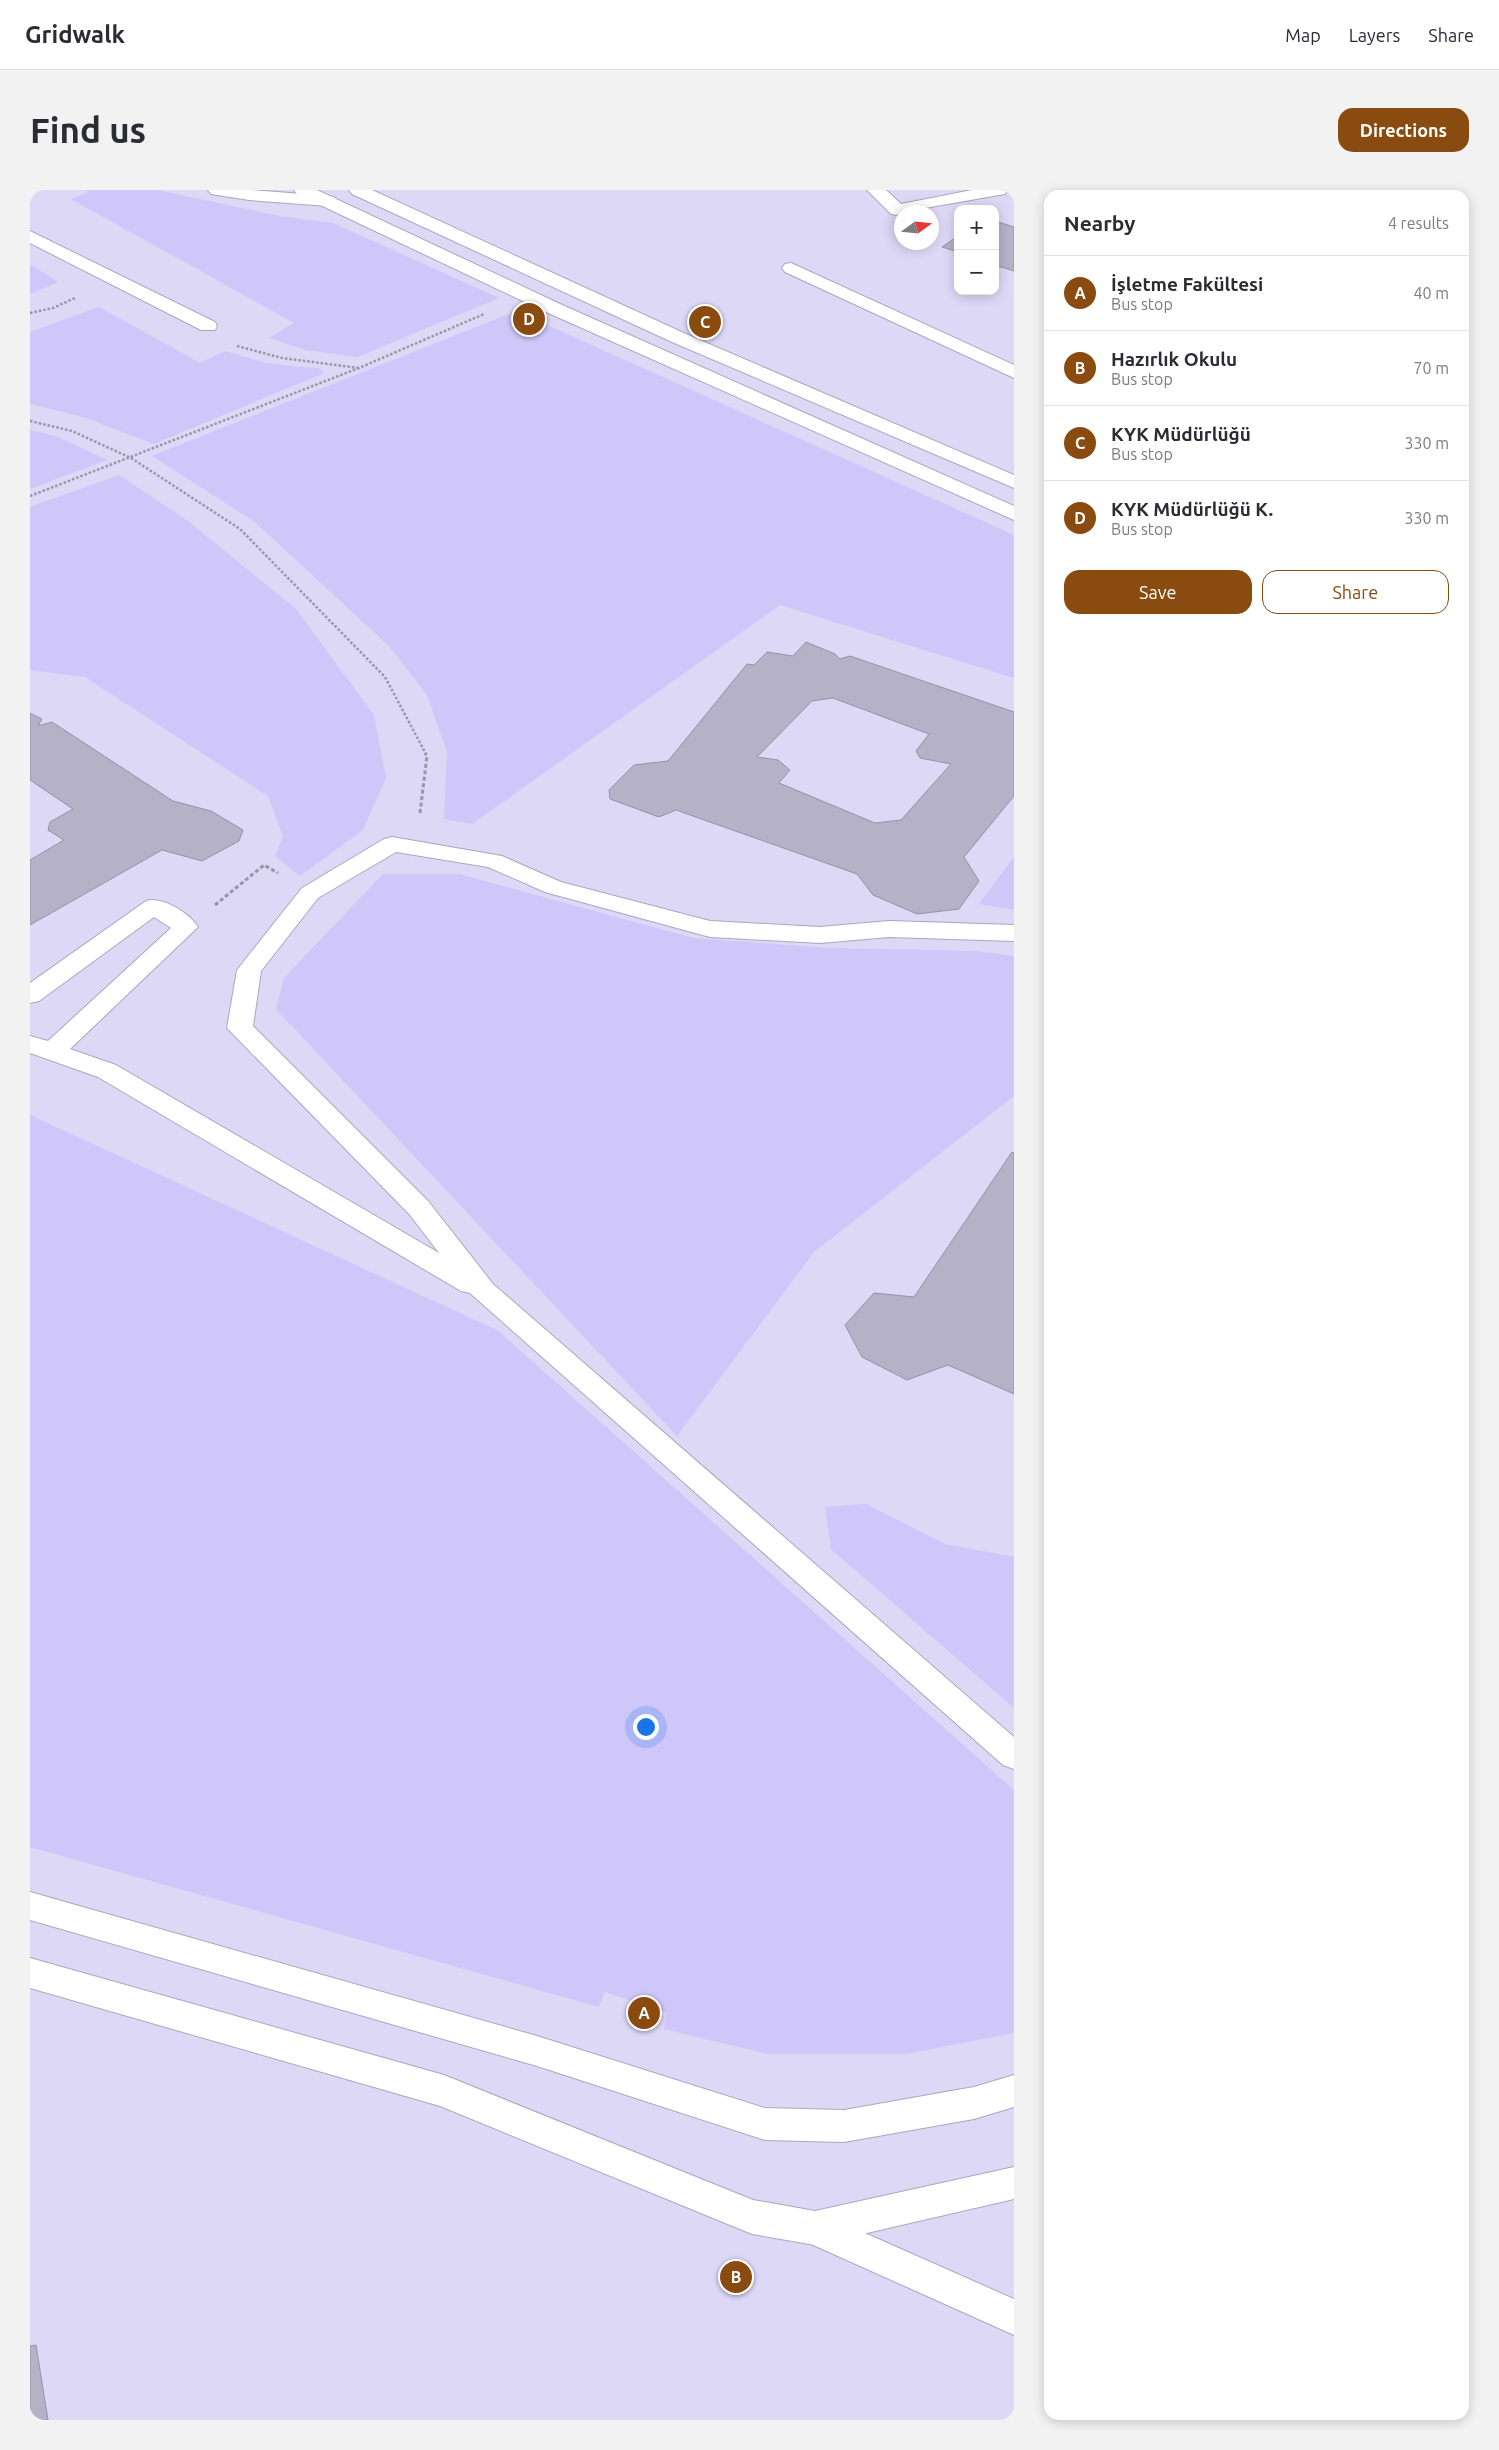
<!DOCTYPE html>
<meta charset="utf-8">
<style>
:root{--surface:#fff;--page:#f2f2f3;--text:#2b2b33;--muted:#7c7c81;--line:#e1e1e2;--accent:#894b0f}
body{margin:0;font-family:Ubuntu,sans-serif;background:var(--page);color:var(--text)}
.controls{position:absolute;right:15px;top:15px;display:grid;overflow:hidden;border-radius:10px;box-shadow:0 2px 12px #0003}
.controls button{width:45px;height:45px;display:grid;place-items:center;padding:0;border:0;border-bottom:1px solid var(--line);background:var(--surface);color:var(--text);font:25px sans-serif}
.compass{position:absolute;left:864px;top:15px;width:45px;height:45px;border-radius:50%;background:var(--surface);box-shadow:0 2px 12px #0003;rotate:75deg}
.you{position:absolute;left:615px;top:1536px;width:18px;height:18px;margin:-12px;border:4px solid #fff;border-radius:50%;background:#1a73e8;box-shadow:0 0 0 8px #1a73e833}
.badge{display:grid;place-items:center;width:32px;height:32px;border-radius:50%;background:var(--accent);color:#fff;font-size:16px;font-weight:700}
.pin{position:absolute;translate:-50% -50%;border:2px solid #fff;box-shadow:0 1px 5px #0006}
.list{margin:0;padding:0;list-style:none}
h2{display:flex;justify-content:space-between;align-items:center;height:65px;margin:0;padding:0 20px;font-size:21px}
h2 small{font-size:16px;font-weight:400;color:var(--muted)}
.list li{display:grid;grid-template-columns:32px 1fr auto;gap:15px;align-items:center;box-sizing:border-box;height:75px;padding:0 20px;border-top:1px solid var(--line)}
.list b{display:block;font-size:19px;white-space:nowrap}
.list p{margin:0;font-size:16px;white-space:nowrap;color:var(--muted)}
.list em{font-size:16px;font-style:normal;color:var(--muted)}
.actions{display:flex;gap:10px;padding:15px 20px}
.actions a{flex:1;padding:11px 0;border:1px solid var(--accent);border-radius:15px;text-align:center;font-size:18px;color:var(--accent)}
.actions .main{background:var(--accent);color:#fff}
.map{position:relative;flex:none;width:984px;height:2230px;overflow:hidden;border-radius:15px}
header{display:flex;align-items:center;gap:30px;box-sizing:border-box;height:70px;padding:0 25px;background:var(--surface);border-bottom:1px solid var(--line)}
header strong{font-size:24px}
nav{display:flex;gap:28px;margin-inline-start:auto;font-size:18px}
.intro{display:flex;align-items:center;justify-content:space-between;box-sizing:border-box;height:120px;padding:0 30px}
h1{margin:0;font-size:35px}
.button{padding:12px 22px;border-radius:15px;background:var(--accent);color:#fff;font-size:18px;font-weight:700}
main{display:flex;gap:30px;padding:0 30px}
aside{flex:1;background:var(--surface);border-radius:15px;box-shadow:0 2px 12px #0003}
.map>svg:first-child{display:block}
.built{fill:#dcd8f6;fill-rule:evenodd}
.green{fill:#cfc6fa}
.building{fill:#b5b2c8;stroke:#9592a7;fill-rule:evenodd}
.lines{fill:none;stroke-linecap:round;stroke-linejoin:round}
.service-casing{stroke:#aaa7bd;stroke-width:2}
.minor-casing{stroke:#aaa7bd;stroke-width:2}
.tertiary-casing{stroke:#aaa7bd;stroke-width:2}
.path-far1{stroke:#9996a7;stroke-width:2.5;stroke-dasharray:2.5 2;stroke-linecap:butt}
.path{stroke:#9996a7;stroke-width:3;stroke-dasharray:4 2.5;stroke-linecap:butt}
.service{fill:#fff;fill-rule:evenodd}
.minor{fill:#fff;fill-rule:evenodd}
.tertiary{fill:#fff;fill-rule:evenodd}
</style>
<header>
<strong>Gridwalk</strong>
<nav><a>Map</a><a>Layers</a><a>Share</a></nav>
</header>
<div class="intro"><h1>Find us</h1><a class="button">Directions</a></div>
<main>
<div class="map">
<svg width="984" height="2230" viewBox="0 0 984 2230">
<rect width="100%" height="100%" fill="#e7e4fb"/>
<path class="built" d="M0,0h984v2230h-984zM928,19h37v82h-37zM872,22h30v30h-30z"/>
<path class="green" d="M56,0h71l122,26 54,7 166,75 -142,59 -52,-7 -36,-12 25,-15 -223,-124 18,-7z
M0,74l28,18 -28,12z
M69,117l101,56 25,-12 41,12 33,4 20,1 5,5 -170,71 -68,-26 -56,-14v-72z
M486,121l498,224v143l-234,-73 -308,219 -28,-5 3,-67 -20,-57 -37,-48 -135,-125 -103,-66z
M0,240l28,7 49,23 -77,29z
M89,285l69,46 108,88 78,106 12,63 -23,52 -63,46 -25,-20 8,-19 -15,-41 -183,-119 -55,-7v-163z
M984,667v53l-35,-6z
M353,684h76l234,64 135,10 149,3 37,5v140l-200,156 -137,184 -401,-427 8,-31z
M0,925l467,215 517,460v243l-109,21h-138l-103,-25 3,-16 -62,-21 -6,15 -569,-160z
M836,1314l79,40 69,13v151l-183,-159 -6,-42z"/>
<path class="building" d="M965,31l19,6v44l-19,-6z
M928,46v16l-16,-5z
M776,452l29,12 5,5 10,-3 164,56v84l-50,61 15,24 -20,28 -42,5 -44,-19 -16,-21 -181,-64 -17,7 -49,-18 -1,-9 25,-25 34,-4 79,-97 7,1 13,-13 26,4zM803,508l96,36 -13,17 4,7 31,6 -50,56 -26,3 -96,-40 11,-13 -12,-10 -21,-3 55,-56z
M0,523l12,6 -4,7 14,-4 121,79 38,10 32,19 -4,11 -37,20 -40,-11 -132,75v-65l34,-20 -16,-10 2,-8 23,-13 -43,-29z
M982,962l2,1v241l-66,-29 -41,15 -45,-23 -17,-32 29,-32 40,4z
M6,2155l12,75h-18v-74z"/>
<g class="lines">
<g class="service-casing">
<path id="service" d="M178,0h44l76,6 6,1 3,4 -3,4 -6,1 -79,-6 -38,-6z
M837,0h19l15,14 71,-14h36l-3,4 -6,1 -97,17 -5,3 -6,-1z
M0,41l185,91 2,4 -2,4h-14l-171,-87z
M362,647l110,19 59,26 149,39 110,6 69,-6 125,4v16l-125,-4 -69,6 -110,-6 -165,-45 -57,-25 -92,-15 -78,46 -57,73 -8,55 175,175 65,83 521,453v32l-11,-4 -533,-472 -9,-2 -363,-214 -68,-24v-17l18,5 123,-113 -17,-11 -115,84 -9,2v-20l116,-82c16,-5 43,12 52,26l-128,122 46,16 323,188 -29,-38 -183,-187 10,-58 65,-82 82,-49z
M785,2021l199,88v36l-212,-95 -5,-12 5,-12z"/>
</g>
<g class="minor-casing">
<path id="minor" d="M761,73l223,102v13l-229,-106 -3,-4 3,-4z"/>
</g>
<g class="tertiary-casing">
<path id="tertiary" d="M264,0h23l243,114 454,202v14l-468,-208 -249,-118z
M319,0h23l314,144 328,141v13l-342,-146 -320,-148z
M0,1702l507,144 228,72 79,2 130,-23 40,-12v32l-40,12 -130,23 -79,-2 -228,-74 -507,-146z
M0,1768l414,117 309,125 62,11 199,-44v32l-199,46 -63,-11 -312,-128 -410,-118z"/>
</g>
<path class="path-far1" d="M0,123l23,-5 22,-10
M207,156l45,12 77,10
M0,231l42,10 59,27 109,71 145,148 41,77
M0,306l329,-128 125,-54"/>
<path class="path" d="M390,623l7,-57 -2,-3
M185,715l49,-40 14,8"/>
<use href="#service" class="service"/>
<use href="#minor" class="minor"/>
<use href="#tertiary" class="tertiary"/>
</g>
</svg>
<div class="controls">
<button>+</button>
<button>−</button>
</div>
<svg class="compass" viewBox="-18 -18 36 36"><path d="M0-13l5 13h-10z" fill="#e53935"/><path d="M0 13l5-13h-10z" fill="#7c7c81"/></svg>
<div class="you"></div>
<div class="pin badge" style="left:614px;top:1823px">A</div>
<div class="pin badge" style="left:706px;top:2087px">B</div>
<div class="pin badge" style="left:675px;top:132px">C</div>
<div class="pin badge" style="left:499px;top:129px">D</div>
</div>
<aside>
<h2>Nearby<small>4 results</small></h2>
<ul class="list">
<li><span class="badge">A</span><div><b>İşletme Fakültesi</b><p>Bus stop</p></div><em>40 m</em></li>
<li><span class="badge">B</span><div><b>Hazırlık Okulu</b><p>Bus stop</p></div><em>70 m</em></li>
<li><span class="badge">C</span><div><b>KYK Müdürlüğü</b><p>Bus stop</p></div><em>330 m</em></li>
<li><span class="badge">D</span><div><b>KYK Müdürlüğü K.</b><p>Bus stop</p></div><em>330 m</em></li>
</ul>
<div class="actions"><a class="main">Save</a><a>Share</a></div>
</aside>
</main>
